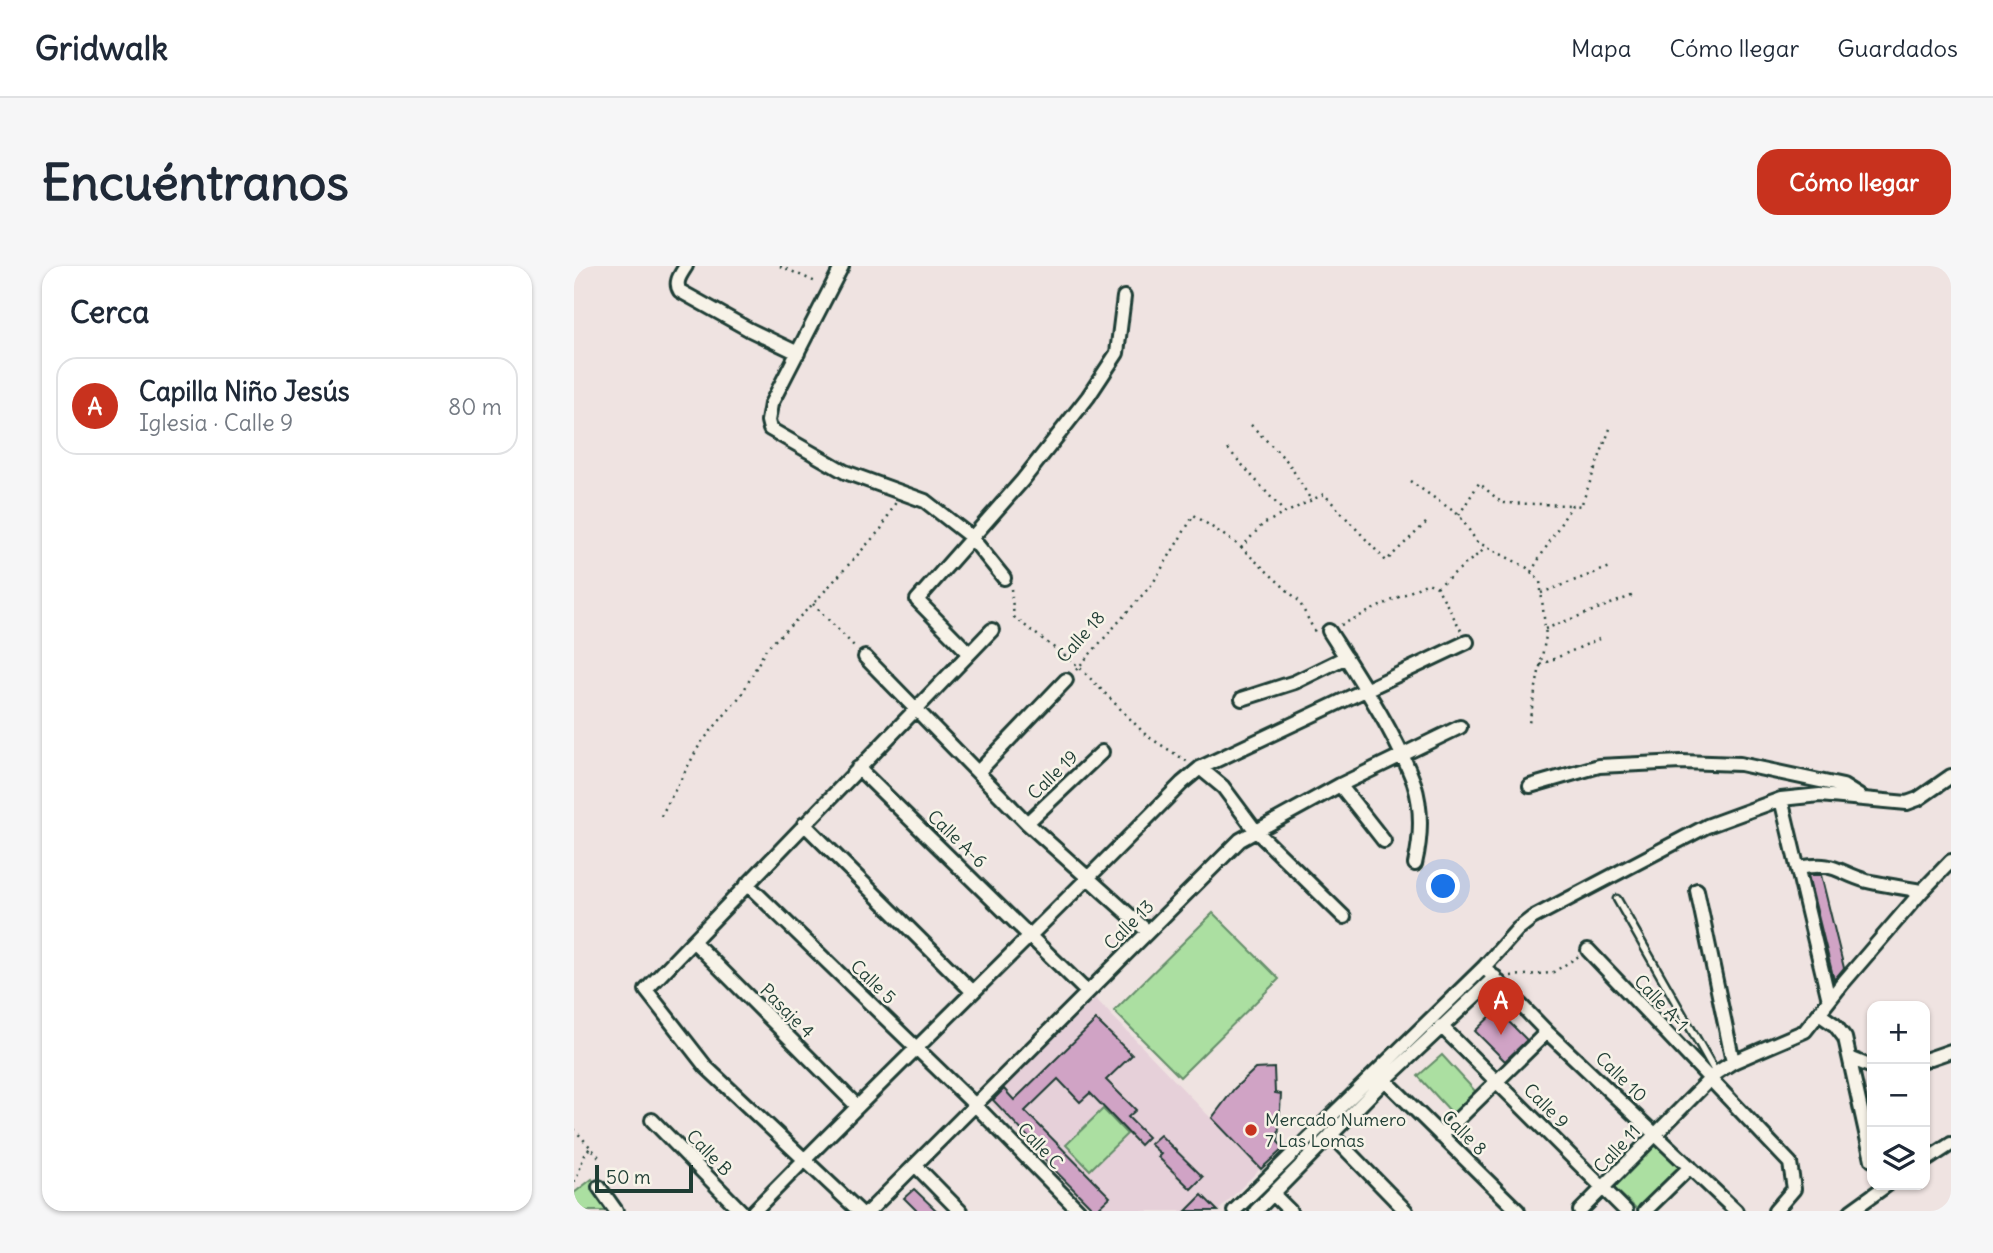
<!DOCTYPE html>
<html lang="es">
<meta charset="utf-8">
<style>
:root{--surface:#fff;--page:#f6f6f7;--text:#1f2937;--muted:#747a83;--line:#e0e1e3;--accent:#c8321e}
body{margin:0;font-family:Delius,sans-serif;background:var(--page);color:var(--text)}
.controls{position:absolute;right:21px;bottom:21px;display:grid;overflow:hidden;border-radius:14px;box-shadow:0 2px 5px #0004}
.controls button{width:63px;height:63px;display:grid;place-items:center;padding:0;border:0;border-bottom:2px solid var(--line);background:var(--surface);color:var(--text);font:35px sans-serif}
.scale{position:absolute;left:21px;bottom:18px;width:98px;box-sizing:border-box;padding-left:7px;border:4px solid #1f3d34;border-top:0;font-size:19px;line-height:24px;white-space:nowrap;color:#1f3d34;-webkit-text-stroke:5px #f7f3e8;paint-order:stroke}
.you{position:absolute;left:870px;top:621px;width:24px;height:24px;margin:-18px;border:5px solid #fff;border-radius:50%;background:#1a73e8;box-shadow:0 0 0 10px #1a73e833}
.badge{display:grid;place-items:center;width:46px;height:46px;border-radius:50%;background:var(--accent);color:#fff;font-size:23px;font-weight:700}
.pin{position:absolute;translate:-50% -58px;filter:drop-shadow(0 2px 4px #0008)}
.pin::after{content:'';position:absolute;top:37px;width:24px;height:21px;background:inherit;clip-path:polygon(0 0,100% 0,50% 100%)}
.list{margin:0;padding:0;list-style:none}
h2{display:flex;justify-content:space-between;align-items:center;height:91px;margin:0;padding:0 28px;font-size:30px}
h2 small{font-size:23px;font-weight:400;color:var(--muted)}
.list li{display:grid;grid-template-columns:46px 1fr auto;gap:21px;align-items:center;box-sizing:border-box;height:98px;margin:0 14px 14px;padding:0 14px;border:2px solid var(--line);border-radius:21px}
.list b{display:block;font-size:26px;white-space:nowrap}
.list p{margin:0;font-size:23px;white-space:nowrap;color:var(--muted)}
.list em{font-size:23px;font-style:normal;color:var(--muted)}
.icon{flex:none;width:38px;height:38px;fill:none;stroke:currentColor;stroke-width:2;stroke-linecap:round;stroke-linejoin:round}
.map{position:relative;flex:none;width:1377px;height:945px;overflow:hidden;border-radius:21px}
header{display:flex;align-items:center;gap:42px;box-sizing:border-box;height:98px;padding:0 35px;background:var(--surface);border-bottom:2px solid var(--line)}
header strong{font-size:33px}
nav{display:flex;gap:38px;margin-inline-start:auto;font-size:24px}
.intro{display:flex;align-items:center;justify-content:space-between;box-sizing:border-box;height:168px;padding:0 42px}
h1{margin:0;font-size:49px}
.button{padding:18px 32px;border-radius:21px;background:var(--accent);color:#fff;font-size:24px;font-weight:700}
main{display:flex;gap:42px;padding:0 42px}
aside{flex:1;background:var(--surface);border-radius:21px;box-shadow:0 2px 5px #0004}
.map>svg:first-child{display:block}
.built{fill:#e6d0d9}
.green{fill:#abdfa1;stroke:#658e6a;stroke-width:2}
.building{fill:#d0a3c5;stroke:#1f3d34;stroke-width:2}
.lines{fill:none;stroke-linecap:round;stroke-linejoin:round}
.lane-casing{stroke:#1f3d34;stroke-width:11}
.street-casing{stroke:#1f3d34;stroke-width:18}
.path{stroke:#1f3d34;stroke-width:2.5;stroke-dasharray:2 5;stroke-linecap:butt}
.lane{stroke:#f7f3e8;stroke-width:6}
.street{stroke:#f7f3e8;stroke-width:12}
.poi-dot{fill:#c8321e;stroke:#f7f3e8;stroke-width:2.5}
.labels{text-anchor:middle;stroke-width:5;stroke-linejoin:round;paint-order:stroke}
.street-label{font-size:18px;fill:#1f3d34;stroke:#f7f3e8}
.poi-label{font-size:18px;fill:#1f3d34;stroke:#f7f3e8;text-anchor:start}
</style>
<header>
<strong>Gridwalk</strong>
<nav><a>Mapa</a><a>Cómo llegar</a><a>Guardados</a></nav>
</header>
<div class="intro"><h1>Encuéntranos</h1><a class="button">Cómo llegar</a></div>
<main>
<aside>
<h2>Cerca<small></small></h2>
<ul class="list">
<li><span class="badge">A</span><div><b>Capilla Niño Jesús</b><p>Iglesia · Calle 9</p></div><em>80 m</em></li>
</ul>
</aside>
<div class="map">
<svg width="1377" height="945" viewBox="0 0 1377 945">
<rect width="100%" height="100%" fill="#efe3e1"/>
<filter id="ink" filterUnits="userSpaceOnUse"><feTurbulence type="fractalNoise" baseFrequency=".0143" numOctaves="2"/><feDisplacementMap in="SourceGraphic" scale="14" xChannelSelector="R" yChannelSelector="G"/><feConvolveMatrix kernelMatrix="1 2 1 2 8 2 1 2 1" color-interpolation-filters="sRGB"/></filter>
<g filter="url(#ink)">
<path class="built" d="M521,732l165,171 -42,42h-123l-106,-109z"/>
<path class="green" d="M639,647l66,66 -99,98 -66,-66z
M868,789l34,37 -23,22 -35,-38z
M529,843l24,25 -37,36 -24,-25z
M1081,877l25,24 -42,43 -25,-23z
M18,913l22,32h-40v-18z"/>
<path class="building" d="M1234,609h13l23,93 -10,12z
M923,744l30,30 -22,21 -30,-30z
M522,754l36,35 -26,25 30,30 -8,7 20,20 -8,8 -50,-52 -10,9 -22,-23 -33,32 85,86 -15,14 -70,-71 3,-3 -35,-37 11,-11 10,11z
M700,802l1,25 6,1 -3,48 6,6 -23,21 -49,-51 22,-29 21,-20z
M586,869l43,42 -12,12 -33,-32 3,-3 -11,-10z
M340,923l23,22h-20l-13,-13z
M628,929l16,16h-32z"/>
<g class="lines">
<g class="lane-casing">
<path id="lane" d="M1043,633l99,174"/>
</g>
<g class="street-casing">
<path id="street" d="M112,0c-5,8 -12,16 -6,25l70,39 48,23
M268,0l-71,138 -3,17 2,8 75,43 80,29 46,36 33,41
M755,365c28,44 67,103 85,152 8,25 7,55 1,81
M395,387l-52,-53 105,-119 66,-84 29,-44 7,-56
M291,391l162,166 120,108
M668,433l53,-17 51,-25
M284,502l229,224
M626,502l23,19 32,43 89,87
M405,505l87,-91
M766,519l44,56
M956,520l69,-20 82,-4 59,2 103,22 16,10
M1207,533l48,201
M453,557l75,-71
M230,558l169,168
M1225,602c37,-7 37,4 68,13 18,4 37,7 55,10
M173,618l228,221 104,106
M1123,624l36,172
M119,675l164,165
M1014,684l202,213 4,26 -19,22
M910,701l63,65 189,179
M1245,748l16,11 10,13 27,122
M867,760l185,185
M1278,793l20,8
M1351,794l26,-9
M811,814l133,131
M78,854l89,91
M757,868l75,77
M867,870l106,-104
M1351,895l26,-17
M341,899l45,46
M25,921l17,24
M699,928l17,17
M180,945c141,-144 287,-284 428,-428l18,-15 267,-126
M285,945l-153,-144 -60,-77 346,-360
M295,945l371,-371 100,-55 120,-58
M660,945l250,-244 34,-38 14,-11 175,-92 74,-27 39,-4 87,8 11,-4 33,-23
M682,945l129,-131 110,-103
M1006,945l136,-138 17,-11 72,-31 37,-47 80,-93 29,-30
M1071,945l45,-44
M1277,945l36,-26"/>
</g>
<path class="path" d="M206,0l38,17
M677,159l37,37 23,38
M654,183l57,64
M836,215l49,34 18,27 49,25 14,14 6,55 -17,87
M885,249l20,-32 23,20 70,2
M667,282l22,-24 61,-30 62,67 42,-40
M957,306l41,-67 9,1 30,-80
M863,321l49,-39
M437,323l3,28 65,50 68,69 41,26
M967,327l72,-27
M239,338l44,45
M767,359l87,-42 9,4 25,45
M971,363l89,-34
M966,399l59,-26
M502,404l77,-87 41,-68 43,29 62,57 18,35
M87,550l39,-72 42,-50 24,-45 47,-45 68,-75 15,-27
M937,710l41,-3 27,-17
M0,863l26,29
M0,916c8,-11 5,-22 16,-34"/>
<use href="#lane" class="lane"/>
<use href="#street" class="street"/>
</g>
</g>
<circle class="poi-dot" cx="677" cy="864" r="7"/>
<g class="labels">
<g class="street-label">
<text transform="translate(507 371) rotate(-48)" y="6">Calle 18</text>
<text transform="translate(479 509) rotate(-44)" y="6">Calle 19</text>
<text transform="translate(383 573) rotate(44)" y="6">Calle A-6</text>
<text transform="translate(555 659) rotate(-45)" y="6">Calle 13</text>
<text transform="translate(299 716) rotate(44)" y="6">Calle 5</text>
<text transform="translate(1087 737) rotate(47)" y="6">Calle A-1</text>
<text transform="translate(213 745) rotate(45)" y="6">Pasaje 4</text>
<text transform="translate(1047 811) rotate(44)" y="6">Calle 10</text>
<text transform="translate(972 840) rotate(45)" y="6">Calle 9</text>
<text transform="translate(890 867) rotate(45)" y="6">Calle 8</text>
<text transform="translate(466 880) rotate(46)" y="6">Calle C</text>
<text transform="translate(1043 883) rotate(-47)" y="6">Calle 11</text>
<text transform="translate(135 887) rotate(46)" y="6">Calle B</text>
</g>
<g class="poi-label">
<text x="691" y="860">Mercado Numero<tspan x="691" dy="21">7 Las Lomas</tspan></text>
</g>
</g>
</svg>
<div class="controls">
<button>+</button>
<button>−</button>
<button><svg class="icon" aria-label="layers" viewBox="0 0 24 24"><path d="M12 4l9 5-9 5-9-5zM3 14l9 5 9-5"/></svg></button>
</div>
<div class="scale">50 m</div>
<div class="you"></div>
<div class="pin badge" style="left:927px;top:769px">A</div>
</div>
</main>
